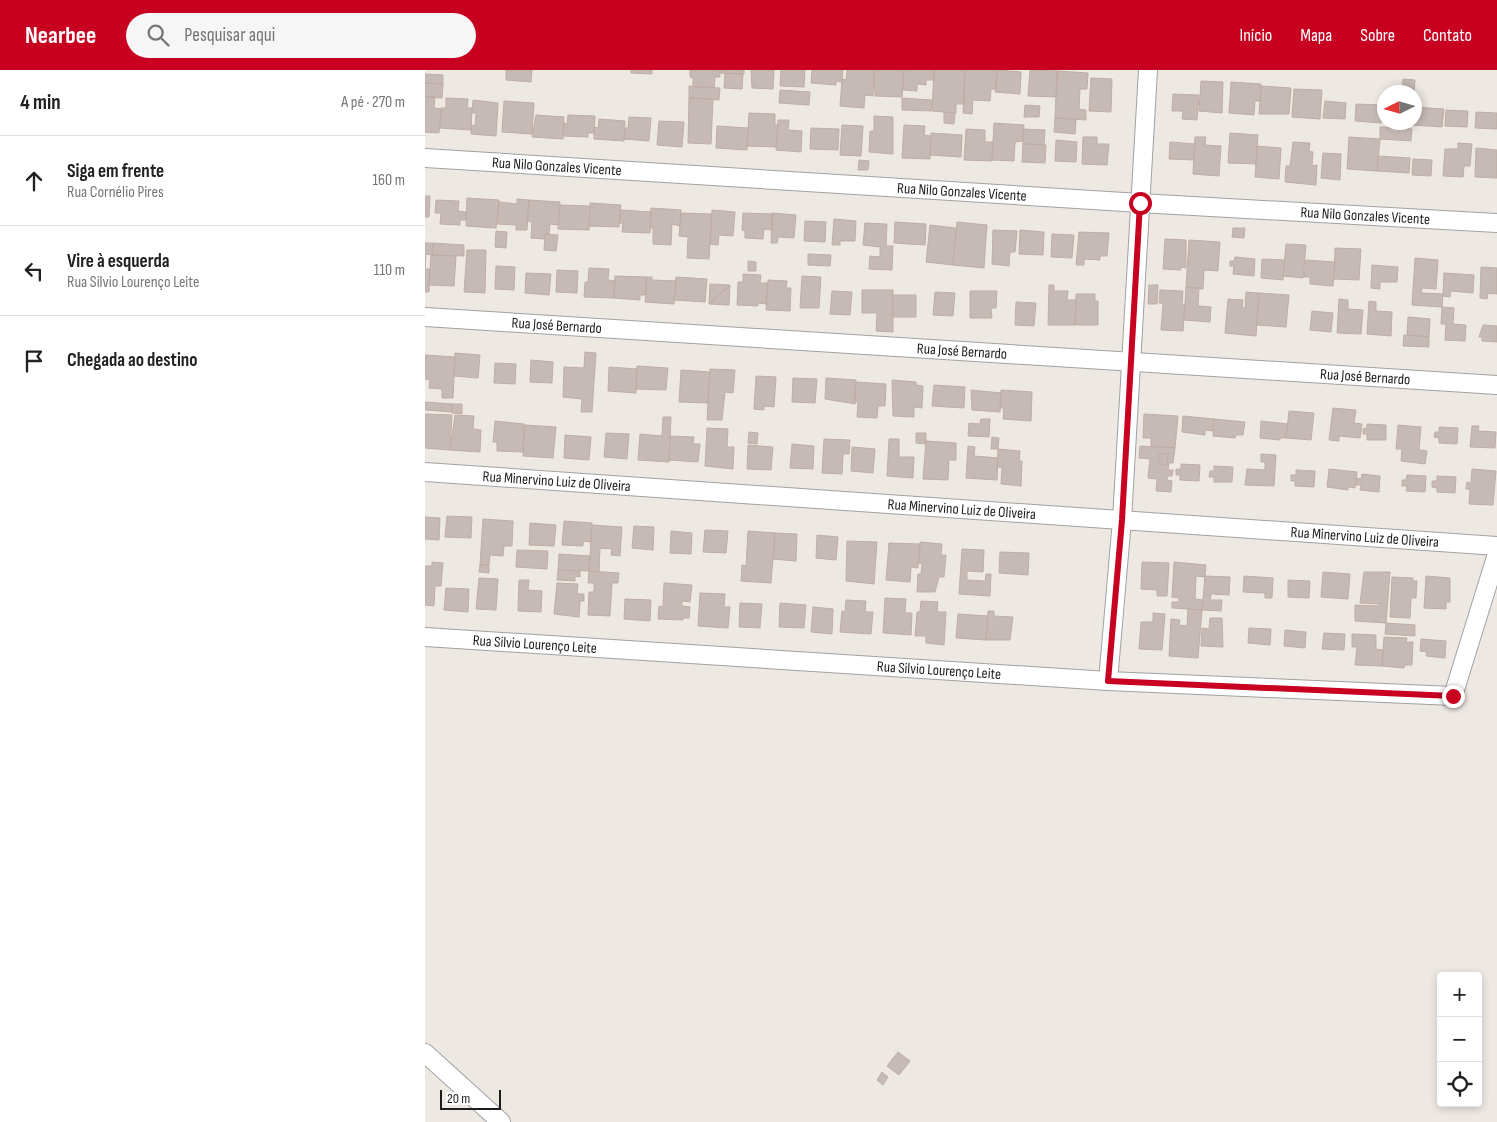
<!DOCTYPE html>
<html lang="pt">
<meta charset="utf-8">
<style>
:root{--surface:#fff;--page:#f6f6f6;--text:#222;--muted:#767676;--line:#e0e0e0;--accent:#c80121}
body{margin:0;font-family:"Sofia Sans Condensed",sans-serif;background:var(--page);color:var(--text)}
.controls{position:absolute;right:15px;bottom:15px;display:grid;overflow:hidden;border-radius:5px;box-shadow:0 2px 8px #0003}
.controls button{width:45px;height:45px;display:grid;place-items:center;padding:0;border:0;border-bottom:1px solid var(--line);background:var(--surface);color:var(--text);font:25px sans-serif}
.compass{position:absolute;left:952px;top:15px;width:45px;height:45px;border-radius:50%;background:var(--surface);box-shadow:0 2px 8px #0003;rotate:265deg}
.scale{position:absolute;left:15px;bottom:12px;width:61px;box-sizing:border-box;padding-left:5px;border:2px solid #1d1d1d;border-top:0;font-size:14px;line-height:18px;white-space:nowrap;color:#1d1d1d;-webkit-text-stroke:4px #fff;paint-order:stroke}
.stop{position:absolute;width:15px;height:15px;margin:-11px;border:4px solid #c80121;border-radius:50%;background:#fff}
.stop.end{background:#c80121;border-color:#fff;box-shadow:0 1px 5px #0008}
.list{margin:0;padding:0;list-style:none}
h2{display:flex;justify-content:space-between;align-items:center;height:65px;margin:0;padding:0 20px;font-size:21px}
h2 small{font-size:16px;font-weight:400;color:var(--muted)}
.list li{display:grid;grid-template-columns:32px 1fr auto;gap:15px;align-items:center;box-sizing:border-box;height:90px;padding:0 20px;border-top:1px solid var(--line)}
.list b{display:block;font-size:19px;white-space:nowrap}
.list p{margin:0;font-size:16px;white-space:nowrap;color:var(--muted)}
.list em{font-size:16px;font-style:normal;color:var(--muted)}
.icon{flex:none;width:28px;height:28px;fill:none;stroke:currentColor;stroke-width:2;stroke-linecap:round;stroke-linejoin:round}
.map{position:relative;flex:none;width:1072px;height:1052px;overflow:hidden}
header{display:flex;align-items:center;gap:30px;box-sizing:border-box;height:70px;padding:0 25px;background:var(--accent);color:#fff}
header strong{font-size:24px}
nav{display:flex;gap:28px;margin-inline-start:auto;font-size:18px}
.search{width:350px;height:45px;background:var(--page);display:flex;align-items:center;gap:12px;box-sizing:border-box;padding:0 18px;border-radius:28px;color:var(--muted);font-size:19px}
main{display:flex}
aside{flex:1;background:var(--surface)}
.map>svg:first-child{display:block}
.building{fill:#c6bab6;stroke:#c0ada5}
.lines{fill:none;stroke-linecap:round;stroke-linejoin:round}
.minor-casing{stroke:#a1a1a1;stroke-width:20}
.minor{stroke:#fff;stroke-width:18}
.route{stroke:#c80121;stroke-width:6}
.labels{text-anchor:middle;stroke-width:5;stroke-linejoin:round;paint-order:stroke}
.street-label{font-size:15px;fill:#1d1d1d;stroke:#fff}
</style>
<header>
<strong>Nearbee</strong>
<div class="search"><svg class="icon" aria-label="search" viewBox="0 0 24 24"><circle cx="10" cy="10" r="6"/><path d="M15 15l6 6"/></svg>Pesquisar aqui</div>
<nav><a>Início</a><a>Mapa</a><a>Sobre</a><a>Contato</a></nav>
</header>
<main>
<aside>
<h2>4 min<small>A pé · 270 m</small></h2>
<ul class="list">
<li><svg class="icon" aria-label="ahead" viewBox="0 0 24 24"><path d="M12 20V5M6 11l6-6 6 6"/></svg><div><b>Siga em frente</b><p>Rua Cornélio Pires</p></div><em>160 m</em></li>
<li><svg class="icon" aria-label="left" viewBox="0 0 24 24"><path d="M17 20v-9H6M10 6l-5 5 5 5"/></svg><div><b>Vire à esquerda</b><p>Rua Silvio Lourenço Leite</p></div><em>110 m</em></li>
<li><svg class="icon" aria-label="arrive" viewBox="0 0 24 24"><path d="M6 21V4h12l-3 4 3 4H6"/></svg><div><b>Chegada ao destino</b></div></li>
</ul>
</aside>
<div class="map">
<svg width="1072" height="1052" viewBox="0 0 1072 1052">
<rect width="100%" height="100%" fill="#eee8e3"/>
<path class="building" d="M81,0h26l-1,12 -25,-2z
M206,0h21v4l-21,-1z
M265,0h30v7h-5l-1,11 -21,-1v-9l-3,-1z
M295,0h24v4l-24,-1z
M326,0h23l-1,19 -21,-1z
M356,0h24l-1,17 -24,-1z
M387,0h31l-1,12 -6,-1v4l-25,-2z
M422,0h27l-1,26 -8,-1 -1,13 -24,-2 2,-27 4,1z
M449,0h30l-2,27 -27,-1z
M479,0h31l-1,10h-8v5l-9,-1v7l-14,-1z
M509,0h31l-1,34h-8v9l-24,-2z
M540,0h32l-1,19h-5l-1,12 -17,-1 -1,14 -9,-1z
M572,0l24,2 -1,22 -25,-2z
M605,0l28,1 -2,26 -28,-1z
M632,1l31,2 -1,16h-7l-1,20 7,1v10l-31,-2z
M300,3l18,1 -1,15 -18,-1z
M0,4l18,1v9l-18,-1z
M666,8l21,1 -1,33 -22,-1z
M978,9l12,1 -1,13 -12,-1z
M776,11l22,1 -1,31 -23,-2z
M806,12l30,2 -1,17h-5l-1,14 -25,-2z
M0,13l18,1 -1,14 -17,-1z
M264,16l31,2 -1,12 -30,-2z
M836,16l30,2 -2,26h-30z
M869,19l28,1 -2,29 -28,-2z
M355,20l30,2 -1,13 -30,-2z
M748,24l26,1 -2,25 -15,-1 1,-8h-11z
M958,24h1v28h-3z
M0,26l10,1 -1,11 7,1 -2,24 -14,-1z
M21,28l22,1 -1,9h5l-1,22 -31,-2 1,-20h5z
M264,28l24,1 -2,45 -23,-1z
M477,28l30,2 -1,11 -29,-1z
M48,30l25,3 -2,33 -25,-2v-9l4,1 1,-13h-4z
M79,31l30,2 -2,31 -30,-2z
M900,31l21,2 -1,16 -22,-1z
M931,34l26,1 -1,18 -26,-2z
M600,35l15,1 -1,11h-15z
M989,37l30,2 -2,18 -30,-2 2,-3z
M1021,40l22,1 -1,16 -22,-1z
M519,42l11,1 -1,11 -10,-1z
M1051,42l21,1v16l-22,-1z
M324,43l26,1v11h3l-2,22 -29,-1z
M111,45l28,2 -1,22 -31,-2z
M143,45l27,1 -1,17h-6v4l-25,-1 1,-13 3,1z
M449,46l19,1v37l-24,-2 1,-21h4z
M204,47l22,1 -2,23 -25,-2 1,-11h3z
M630,48l21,1 -1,15 -21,-2z
M174,49l26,2 -1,20 -30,-2v-12l4,1z
M353,50h11l-1,10 14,1 -1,21 -25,-2z
M234,51l25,1 -2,25 -25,-2z
M569,53l30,2 -1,16 -8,1 -1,19 -22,-1z
M417,55l21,1 -2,30 -21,-1z
M479,55l21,1 -1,9 7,1 -1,23 -28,-1z
M292,56l31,2 -1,22 -31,-2z
M955,57l32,2 -1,12 -31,-2z
M386,58l28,1 -1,21 -28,-1z
M541,59l19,1v12h8l-1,19 -28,-1z
M598,59l22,1 -1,15 -21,-1z
M506,63l31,2 -1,22 -31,-2z
M805,63l28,2 -2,29 -28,-1z
M658,67h14v7h12l-2,21 -25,-1z
M770,67h11l-1,8 16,1 -2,30 -26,-2z
M924,67l31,2 -3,32 -30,-2z
M631,70l21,2 -1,20 -21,-1z
M745,72l25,2 -1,16 -25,-1z
M868,72l17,1 -1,8 4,1 -1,14 5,-1 -1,20 -31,-3 1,-16h4z
M1033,73l14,1 -2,22h-6l-1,11 -20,-1 2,-27h13z
M598,74l23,1 -1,18 -23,-1z
M832,76l24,2 -2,31 -24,-2z
M1051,78l21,2v28l-22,-1z
M898,83l18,1 -1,26 -19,-2z
M953,86l32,2 -1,15 -32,-2z
M988,89l19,1 -1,16 -19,-1z
M434,90l10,1 -1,9h-10z
M0,126h5l-1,21h-4z
M42,128l32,2 -3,28 -30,-2z
M92,129l12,1 -2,30h-11v-5l-19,-1 2,-22 18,2z
M11,130l23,1 -1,10 8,1v8h-6v5l-20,-1 1,-11h-6z
M104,130l31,2 -2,23 -8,-1 -1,11 -4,-1 -1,5 -13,-1 1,-16 -5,-1z
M165,133l31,2 -2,22 -30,-1z
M135,135l30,1 -1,24 -31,-1z
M226,138l30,2 -1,16 -8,-2 -1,21 -18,-1v-16h-3z
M196,140l30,2 -1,21 -28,-1 1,-9h-4z
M287,140l23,2 -2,24 -14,-1 -1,10 -8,-1z
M256,143l31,1 -3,45 -22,-1 1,-21 -9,-1z
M318,143l30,1 -1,16 -8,-1 -1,10 -18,-1v-7l-3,-1z
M347,143l24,2 -2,23 -16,-1 -1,6h-6z
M409,149l22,2 -1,20h-15v4h-8z
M380,151l21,1 -1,20 -21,-1z
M470,152l31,2 -1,21 -31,-2z
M532,152l30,3 -3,43 -31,-3z
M440,153l22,1 -1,22h7l-1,24 -23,-1 1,-13 10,1v-10l-17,-2z
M505,155l26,3 -3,37 -27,-3z
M808,158h12l-1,10 -12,-1z
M568,160l24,1 -2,21h-5l-1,14 -17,-2z
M595,160l24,2 -1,23 -24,-1z
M71,161l11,1 -1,16 -11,-1z
M654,162l30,1 -2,23h-7v4l-16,-1v6h-8z
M120,164l13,1 -2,16 -12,-1z
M627,164l22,1 -2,23 -21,-1z
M740,169l21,1v28l-5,-1v3l-18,-1z
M764,170l31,2 -2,29 -14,-1 -1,19 -17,-2z
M0,173h8l-1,12 -6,-1 -1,15h5l-1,23h-4z
M8,173l31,2v11l-32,-1z
M861,174l20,1 -3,33 -20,-2z
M910,178l26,1 -2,31 -25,-1z
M42,180h19l-1,43 -21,-1z
M383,184l23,1 -1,11 -22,-1z
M6,185l25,1 -2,30 -25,-1z
M810,187l20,2 -1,17 -21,-2 1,-8h-4v-5h4z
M990,188l23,2 -2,29 -14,-1 -1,5 22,1 -1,13 -30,-2z
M837,189l22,1 -1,20 -22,-2z
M881,190l29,2 -2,24 -23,-2v-7h-6z
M323,191l8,1v9h-8z
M947,195l26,2 -1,15h-17v7l-9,-1z
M71,196l19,1 -1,23 -19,-1z
M1056,197l16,1v26l-9,-1 -1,6 -7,-1z
M164,198l20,1 -1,11 7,1 -1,17 -30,-1 1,-15h3z
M132,200l21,1 -1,22 -21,-1z
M101,203l25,1 -2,21 -24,-2z
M1019,203l30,2 -1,18 -22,-2 -1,6 -7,-1z
M318,204l18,1 -1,8h8l-2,21 -8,-1v3l-21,-1 1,-23h5z
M190,206l32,1 -2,18h-5v5l-26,-2z
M377,206l19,1 -2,31h-19z
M222,207h5v3l24,1 -2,23 -29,-2z
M251,207l31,2 -2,23 -31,-2z
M343,210l19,1 -1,7h5l-1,23 -24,-1z
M285,214l20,1 -21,19z
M305,215l-1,20 -20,-1z
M624,215h5v6h14l-1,9h9l-1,25h-27z
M724,215h9l-1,19h-9z
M761,217l13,1 -1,18 13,1 -1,15 -26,-2z
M437,220h31v42l-17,-1 1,-18h-15z
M735,220l23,1 -1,14h3l-2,26 -22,-1 2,-27h-4z
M407,221l20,1 -2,23 -20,-1z
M545,221h27l-1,17h-5l1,10h-22z
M510,222l20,1 -2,23 -20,-1z
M821,222l13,1 -3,43 -31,-3 3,-34 15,1 -1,8h3z
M834,223l30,2 -3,32 -29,-2z
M651,224h19v7h3v24h-23z
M468,225h23v22h-23z
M914,229l9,1v9l15,1 -2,24 -24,-1z
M944,231l7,1v9l16,1 -1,24 -24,-2z
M591,232l20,1 -2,23 -19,-1z
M1017,237l12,1 -1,16 13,1 -1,16 -20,-1 1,-16h-5z
M887,241l21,2 -2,19 -21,-2z
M983,247l22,2 -1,18 -22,-2z
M1058,255l14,1v16l-15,-1v-4h-3z
M979,265l25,2v10l-26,-1z
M160,282l11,1 -4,59h-11l1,-13 -19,-2 1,-30 20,1z
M30,283l25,2 -2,23 -24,-2z
M0,285l30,2 -2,41h-11v-9l-13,-1 1,-8 -5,-1z
M106,290l22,2 -1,21 -22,-1z
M70,293l21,1 -1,20 -21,-1z
M212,296l31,2 -2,22 -30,-1z
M184,297l28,2 -1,24 -28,-2z
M285,299l25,1 -2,23 -8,-1 -3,28h-15z
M256,300l29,2 -2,31 -29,-1z
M331,306l20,1 -2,30 -10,-1v4l-10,-1z
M368,308l24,1 -2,24 -23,-1z
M401,308l30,2 -1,24 -30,-5z
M467,310l24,2v3l7,1 -1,22 -8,-1v10l-21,-1z
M431,312l30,2 -1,22h-7l-1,12 -20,-1 1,-15h-4z
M509,315l31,2 -1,21 -32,-2z
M546,320l30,3 -1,19 -28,-2z
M576,320l31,2 -1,29 -28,-2 1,-11h-4z
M0,332l27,2v8l-27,-2z
M27,334h10v10l-10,-1z
M908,338l23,2 -2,13 8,1 -2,14 -21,-2v5l-10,-1z
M864,341l25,2 -3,27 -25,-2z
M0,344l27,1 -2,35 -25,-2z
M719,344l34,2 -3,32 -24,-2v-8h-8z
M30,345l19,1 -1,13 8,1 -1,22 -30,-2z
M758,346l31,3 -1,12 -8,-1v5l-23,-3z
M238,347h8l-2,45 -31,-2 2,-26 22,2z
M556,349h9l-1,18 -21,-1 1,-13 11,1z
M789,349l31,3 -2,13h-7l-1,3 -22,-2z
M70,351l29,3 -1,28 -26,-1v-9h-4z
M836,351l27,3 -2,14h-6v2l-20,-2z
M942,354l19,1v15h-19v-6h-4v-5l4,-1z
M100,355l31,2 -3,31 -30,-2z
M973,355l23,2 -2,23 8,1 -2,13 -24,-3 1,-12h-6z
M1047,356h7l-1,5 18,1 -1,16 -25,-1z
M1014,357l19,1 -1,16 -18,-1v-5l-5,-1 1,-5h4z
M282,358l21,1 -1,18h7l-1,22 -28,-3z
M324,362l9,1 -1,11 -9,-1z
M181,363l23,1 -2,25 -23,-2z
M491,363h10v11l-10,-1z
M140,365l26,2 -2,23 -25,-2z
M245,366l24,1 -1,7h7l-2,18 -29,-2z
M567,367l7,1 -1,11h-7z
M399,369l26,1 -1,14h-6l-1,20 -20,-1z
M464,369h10v18h15l-1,21 -26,-2z
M501,371l30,2v17h-7l-1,20 -25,-1z
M367,374l22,2 -1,23 -23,-1z
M323,375l25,2 -2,23 -24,-1z
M543,376l7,1 -1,9 24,2 -1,22 -31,-2z
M715,376l35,2 -2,15h-4l-1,7h5l-1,6h-4l-1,4 5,1 -1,11 -15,-1 1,-12 -9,-1 2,-19 -11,-1z
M427,377l23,2 -2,24 -22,-2z
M573,379l22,2 -1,10h3l-1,25 -20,-2 1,-17h-5z
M734,384h9l-1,11 -8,-1z
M836,384l15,1 -2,31 -29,-1 2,-16 18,1v-8h-4z
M756,394l19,1 -1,16 -19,-1v-5h-4v-6h5z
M789,396l19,1 -1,15h-18v-5h-5l1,-6h4z
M904,399l28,3 -2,16 -7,-1v3l-21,-3z
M1047,399l24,2 -3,34 -24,-1 1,-15h-4l1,-7 4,1z
M871,400l19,1 -1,16 -19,-1v-5h-4v-6h5z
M937,404l18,2 -1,16 -19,-2 1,-5h-5l1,-7 4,1z
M982,405l19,1 -1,16 -19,-1 1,-5h-5v-6h4z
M1012,406l19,1 -1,16 -18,-1v-4l-5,-1v-6h5z
M22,446l25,1 -1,21 -26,-1z
M0,447l15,1 -1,22 -14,-1z
M58,449l30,2 -1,25h-8l-1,10 -13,-1 -1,10h-9z
M139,451l28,2 -1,19 -8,-1v5l-21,-1z
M105,453l26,2 -2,21 -25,-1z
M167,455l30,2 -2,29 -9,-1 1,-6 -12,-1 -1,24 -10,-1z
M209,456l20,1 -1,23 -21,-2z
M280,460l23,1 -2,22 -23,-1z
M246,461l21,2 -1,21 -21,-1z
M323,461l27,2 -4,50 -30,-2 1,-16 4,1z
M350,463l22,1 -1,27 -23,-2z
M392,465l21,2 -2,23 -20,-2z
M422,471l30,1 -3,42 -28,-3z
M495,472l22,2 -1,11h5l-2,22h-5l-4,15h-18l1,-18h3l1,-10 -3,-1z
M464,473l31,1 -2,24 -7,-1 -1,15 -24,-2z
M537,479l22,1 -1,22 -16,-1v9l18,1 1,-7h5l-1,22 -31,-2z
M92,480l31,1 -1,18 -31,-2z
M575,482l29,1 -1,22 -29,-2z
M134,484l31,2 -1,15 -31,-1z
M7,492l11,1 -2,23h-6l-1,20 -9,-1v-39h7z
M717,492l27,1 -2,33h-10v-6l-16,-1z
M749,492l32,3 -1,12 -9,-1 -1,23 8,1 -1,10 -30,-2v-6h7v-4l-7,-1z
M55,495h9v8l-10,-1z
M133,500l22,1v6l-5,-1v5l-18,-1z
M164,501l30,2 -1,10h-6l-2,33 -22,-1 1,-23h5v-9h-6z
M898,502l27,2 -2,25 -27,-2z
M939,502h26l-4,51 -31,-2v-16l24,1v-2l-19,-1z
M780,506l25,1 -1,18 -18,-1 -1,6h12l-1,11 -19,-1z
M819,506l29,2 -1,20h-7v-5l-22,-1z
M1001,506l24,2v24h-4v7l-22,-1z
M967,507l21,1v3h4l-1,17h-5l-1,20 -20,-1z
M54,508l19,1 -2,31 -20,-1z
M94,510h10l-1,10 14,1 -1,21 -23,-1z
M863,510l22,1 -1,17 -21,-1z
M132,513l21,1 -1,10h7v7h-4l-1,16 -25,-3z
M239,513l28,2 -2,17 -8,-1v5l8,1 -1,11h-6v2l-25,-1 1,-13 4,1z
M21,518l23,1 -1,23 -24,-2z
M275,523l25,1 -1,13h6l-2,21 -30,-2z
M460,528l21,1 -1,14h7l-1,22 -28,-2z
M200,529l26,1 -1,21 -26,-2z
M421,530l20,1 -1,11h8l-2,22 -31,-2 2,-21 3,1z
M496,531l17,1 -1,10h9l-2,33 -18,-2v-7h-11l2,-24h3z
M315,533l22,1 -2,24 -21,-1z
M355,533l26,2 -2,23 -25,-1z
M388,537l20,2 -1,25 -21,-2z
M763,539l14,1 -4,48 -29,-2 2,-37 9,1 -1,5 8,1z
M563,541h6v5l19,1 -3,23h-24z
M728,543l12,1 -3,36 -23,-1 2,-27h12z
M533,544l30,2 -2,24 -30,-2z
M785,548h12l1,29 -22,-1 1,-18 7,1z
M961,553l29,2v11l-30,-2z
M824,558l22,1 -1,16 -22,-2z
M860,560l21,2 -1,16 -21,-2z
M899,563l21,1 -1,16 -22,-1z
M927,564l24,1v14l7,1 -1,16 -27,-1 2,-18h-5z
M959,567l23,1 -1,4h7l-1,23h-7l-1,3 -22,-2z
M996,569l25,2 -1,17 -19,-2 1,-4 -7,-1z
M473,982l12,9 -11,14 -12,-9z
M457,1002l6,5 -5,8 -6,-5z"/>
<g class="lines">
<g class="minor-casing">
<g id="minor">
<path id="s1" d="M0,88l715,45 357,20"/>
<path id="s2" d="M0,247l1072,68"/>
<path id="s3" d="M0,402l1072,74"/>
<path id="s4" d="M0,567l683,44 345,15 44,-142"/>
<path d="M683,611l14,-161 26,-450"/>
<path d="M0,983l76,69"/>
</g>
</g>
<use href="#minor" class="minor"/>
</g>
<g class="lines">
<path class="route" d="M715,133l-18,317 -14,161 345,15"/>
</g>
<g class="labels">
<g class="street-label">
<text dy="5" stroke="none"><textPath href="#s1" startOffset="132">Rua Nilo Gonzales Vicente</textPath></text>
<text dy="5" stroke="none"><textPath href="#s1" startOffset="538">Rua Nilo Gonzales Vicente</textPath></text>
<text dy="5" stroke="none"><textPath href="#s1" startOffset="942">Rua Nilo Gonzales Vicente</textPath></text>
<text dy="5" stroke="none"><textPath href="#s2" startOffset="132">Rua José Bernardo</textPath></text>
<text dy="5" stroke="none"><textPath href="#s2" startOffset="538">Rua José Bernardo</textPath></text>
<text dy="5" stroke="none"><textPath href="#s2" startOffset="942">Rua José Bernardo</textPath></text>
<text dy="5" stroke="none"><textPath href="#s3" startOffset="132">Rua Minervino Luiz de Oliveira</textPath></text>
<text dy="5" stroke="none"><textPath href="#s3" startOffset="538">Rua Minervino Luiz de Oliveira</textPath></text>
<text dy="5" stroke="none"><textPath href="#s3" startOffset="942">Rua Minervino Luiz de Oliveira</textPath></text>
<text dy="5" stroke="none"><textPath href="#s4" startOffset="110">Rua Silvio Lourenço Leite</textPath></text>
<text dy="5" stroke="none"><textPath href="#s4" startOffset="515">Rua Silvio Lourenço Leite</textPath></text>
</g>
</g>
</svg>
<div class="controls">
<button>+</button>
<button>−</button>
<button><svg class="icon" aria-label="locate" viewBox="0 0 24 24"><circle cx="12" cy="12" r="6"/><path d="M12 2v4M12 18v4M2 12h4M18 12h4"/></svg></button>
</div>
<svg class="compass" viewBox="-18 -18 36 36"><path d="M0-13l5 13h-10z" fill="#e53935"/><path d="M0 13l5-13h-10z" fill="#767676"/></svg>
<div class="scale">20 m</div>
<div class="stop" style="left:715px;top:133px"></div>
<div class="stop end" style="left:1028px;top:626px"></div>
</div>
</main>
